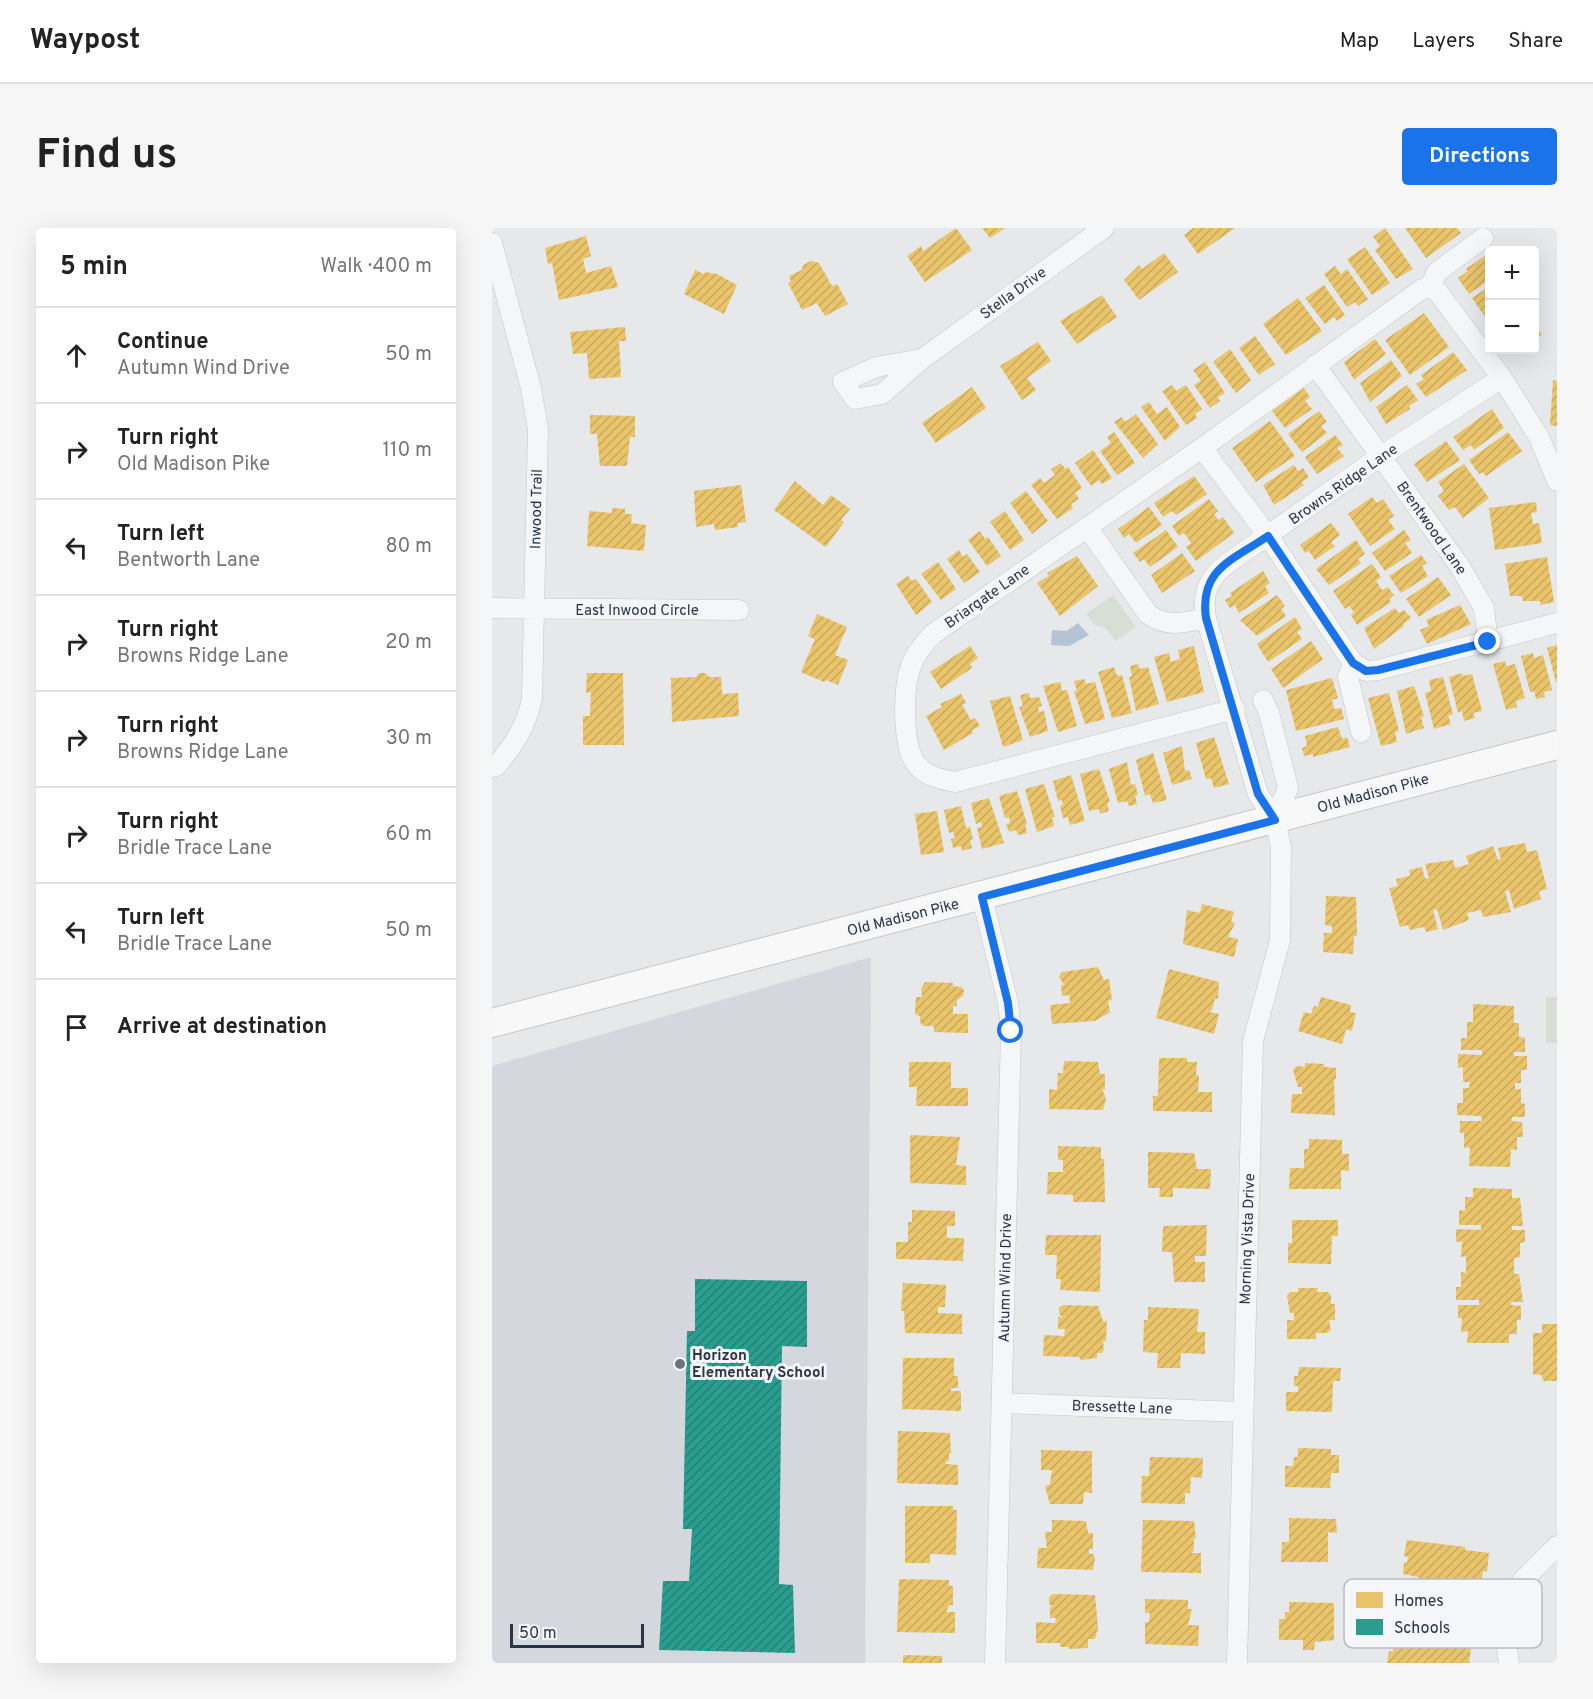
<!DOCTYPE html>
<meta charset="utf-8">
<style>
:root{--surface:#fff;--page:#f6f6f6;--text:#222;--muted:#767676;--line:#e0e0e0;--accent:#1a73e8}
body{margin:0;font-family:Overpass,sans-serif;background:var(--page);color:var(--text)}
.controls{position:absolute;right:18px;top:18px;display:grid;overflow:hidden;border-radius:6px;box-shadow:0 6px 24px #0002}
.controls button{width:54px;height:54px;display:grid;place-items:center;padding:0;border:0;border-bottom:2px solid var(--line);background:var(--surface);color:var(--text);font:30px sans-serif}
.scale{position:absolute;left:18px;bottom:15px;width:134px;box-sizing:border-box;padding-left:6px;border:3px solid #2b3445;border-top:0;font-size:16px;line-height:21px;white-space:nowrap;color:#2b3445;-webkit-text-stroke:4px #f4f6f9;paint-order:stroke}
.stop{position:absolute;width:18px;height:18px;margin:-14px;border:4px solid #1a73e8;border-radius:50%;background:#fff}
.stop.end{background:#1a73e8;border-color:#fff;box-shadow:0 2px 6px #0008}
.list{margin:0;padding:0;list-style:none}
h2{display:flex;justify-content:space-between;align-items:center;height:78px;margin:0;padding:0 24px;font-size:26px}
h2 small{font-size:20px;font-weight:400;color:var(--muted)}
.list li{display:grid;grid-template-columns:39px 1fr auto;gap:18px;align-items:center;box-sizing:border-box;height:96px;padding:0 24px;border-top:2px solid var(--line)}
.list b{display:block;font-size:22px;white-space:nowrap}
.list p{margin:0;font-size:20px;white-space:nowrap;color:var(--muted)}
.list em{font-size:20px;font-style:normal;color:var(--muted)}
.icon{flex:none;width:33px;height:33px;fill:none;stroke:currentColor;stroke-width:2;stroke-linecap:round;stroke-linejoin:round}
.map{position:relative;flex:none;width:1065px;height:1435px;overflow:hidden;border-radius:6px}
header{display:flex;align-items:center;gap:36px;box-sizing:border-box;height:84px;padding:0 30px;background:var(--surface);border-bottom:2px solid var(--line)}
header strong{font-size:28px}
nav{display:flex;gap:33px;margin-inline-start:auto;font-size:21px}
.intro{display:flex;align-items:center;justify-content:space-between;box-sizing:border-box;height:144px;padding:0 36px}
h1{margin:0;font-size:42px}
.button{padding:15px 27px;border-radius:6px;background:var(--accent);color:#fff;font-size:21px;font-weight:700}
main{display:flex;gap:36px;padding:0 36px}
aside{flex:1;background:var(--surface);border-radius:6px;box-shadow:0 6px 24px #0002}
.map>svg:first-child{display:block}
.built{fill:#d4d7dd}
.pitch{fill:#d6ded6}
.water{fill:#b4c4d5}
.homes{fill:url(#homes-hatch)}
.schools{fill:url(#schools-hatch)}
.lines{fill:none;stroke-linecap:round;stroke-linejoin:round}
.minor-casing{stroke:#c4c6c8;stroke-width:21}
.secondary-casing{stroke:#c4c6c8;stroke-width:30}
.minor{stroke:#f5f6f7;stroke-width:20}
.secondary{stroke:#f8f8f8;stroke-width:28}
.route{stroke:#1a73e8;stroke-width:8}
.poi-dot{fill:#6c737f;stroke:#f4f6f9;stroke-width:2}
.labels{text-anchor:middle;stroke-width:6;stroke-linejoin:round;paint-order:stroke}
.street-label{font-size:15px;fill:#2b3445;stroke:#f4f6f9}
.poi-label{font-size:15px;font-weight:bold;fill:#2b3445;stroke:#f4f6f9;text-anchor:start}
.key{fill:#f4f6f9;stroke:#b8bcc3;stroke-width:1.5}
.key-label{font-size:16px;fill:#2b3445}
</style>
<header>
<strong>Waypost</strong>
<nav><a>Map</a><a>Layers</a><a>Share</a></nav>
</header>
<div class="intro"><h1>Find us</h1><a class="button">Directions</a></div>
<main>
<aside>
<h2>5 min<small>Walk · 400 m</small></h2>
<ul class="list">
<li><svg class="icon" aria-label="ahead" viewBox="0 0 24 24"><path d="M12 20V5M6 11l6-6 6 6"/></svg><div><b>Continue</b><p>Autumn Wind Drive</p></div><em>50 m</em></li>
<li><svg class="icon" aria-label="right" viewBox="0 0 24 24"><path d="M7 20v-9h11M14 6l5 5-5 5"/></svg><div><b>Turn right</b><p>Old Madison Pike</p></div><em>110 m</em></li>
<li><svg class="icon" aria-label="left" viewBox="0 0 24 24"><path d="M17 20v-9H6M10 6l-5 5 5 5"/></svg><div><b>Turn left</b><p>Bentworth Lane</p></div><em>80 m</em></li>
<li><svg class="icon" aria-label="right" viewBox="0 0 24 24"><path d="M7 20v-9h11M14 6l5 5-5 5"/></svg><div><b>Turn right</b><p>Browns Ridge Lane</p></div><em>20 m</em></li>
<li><svg class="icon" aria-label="right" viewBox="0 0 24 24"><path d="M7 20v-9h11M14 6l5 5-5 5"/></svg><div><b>Turn right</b><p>Browns Ridge Lane</p></div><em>30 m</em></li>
<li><svg class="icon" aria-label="right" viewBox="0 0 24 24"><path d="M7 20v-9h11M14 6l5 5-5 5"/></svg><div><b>Turn right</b><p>Bridle Trace Lane</p></div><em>60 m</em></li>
<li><svg class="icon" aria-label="left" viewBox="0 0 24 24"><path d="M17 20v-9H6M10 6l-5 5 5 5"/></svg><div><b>Turn left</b><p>Bridle Trace Lane</p></div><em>50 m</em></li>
<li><svg class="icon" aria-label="arrive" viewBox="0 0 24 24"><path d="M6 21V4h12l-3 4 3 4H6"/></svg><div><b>Arrive at destination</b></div></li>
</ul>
</aside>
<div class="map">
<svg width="1065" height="1435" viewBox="0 0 1065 1435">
<defs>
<pattern id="homes-hatch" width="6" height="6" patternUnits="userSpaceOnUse" patternTransform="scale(1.5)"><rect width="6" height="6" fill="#e9c46a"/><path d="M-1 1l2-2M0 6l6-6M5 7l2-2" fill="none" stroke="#c8a95d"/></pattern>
<pattern id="schools-hatch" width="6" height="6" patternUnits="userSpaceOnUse" patternTransform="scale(1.5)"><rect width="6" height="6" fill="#2a9d8f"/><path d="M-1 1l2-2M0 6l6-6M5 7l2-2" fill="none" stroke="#248177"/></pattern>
</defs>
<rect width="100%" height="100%" fill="#e6e8ea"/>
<path class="built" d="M379,729l-6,706h-373v-597z"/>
<path class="pitch" d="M621,367l23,32 -21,14 -9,-13 -11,-3 -9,-11z
M1054,769h11v46h-11z"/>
<path class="water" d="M586,395l11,12 -20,11 -18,-1 1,-15 15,1z"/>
<path class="homes" d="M464,0l16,22 -47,32 -18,-26 14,-10 2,5z
M490,0h23l-15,10z
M701,0h42l-37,26 -14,-19z
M893,0l28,41 -17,10 -21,-29 5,-4 -7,-9z
M913,0h52l4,5 -35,25z
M94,8l5,20 -8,3 3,14 25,-7 7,21 -59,13 -7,-37 -4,1 -3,-16z
M873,19l25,36 -18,12 -25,-36z
M998,24v27l-21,15 -11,-16 10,-7 -2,-2z
M672,25l14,19 -39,28 -15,-20 15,-15 3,4z
M319,33l8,2 13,23 5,-2 11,20 -23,12 -8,-13 -15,7 -14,-27 3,-1 -2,-6 13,-6 1,-5z
M843,38l6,8 6,-5 21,30 -10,7 -3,-4 -8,5 -23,-33z
M203,42l9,4 1,-2 12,2 20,11 -13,29 -40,-20z
M832,57l21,30 -8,6 -3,-4 -9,7 -20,-26z
M998,58v38l-18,-26z
M610,67l15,22 -40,27 -17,-23z
M806,70l24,33 -36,24 -23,-31z
M932,85l25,34 -39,28 -25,-35z
M1042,97l8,10 -8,5z
M133,99l1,14h-7l2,36 -32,2 -2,-26 -14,1 -3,-22z
M763,108l20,28 -16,11 -20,-27z
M883,111l11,15 -32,26 -10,-18z
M546,114l13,19 -24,17 9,12 -14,10 -22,-34z
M738,121l21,31 -15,13 -23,-31z
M961,124l14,18 -41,27 -10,-13 8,-5 -3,-4z
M899,132l11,16 -32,26 -10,-19z
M713,134l20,31 -7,4 2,4 -10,7 -16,-23 7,-4 -8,-11z
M1061,152l4,1v45l-7,-1z
M680,157l4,6 10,-6 16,24 -7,5 2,4 -11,7 -24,-34z
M915,157l11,15 -9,6 1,3 -24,15 -10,-17z
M480,159l14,21 -50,35 -14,-20z
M812,160l6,9 -5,4 7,8 -27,19 -13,-17z
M657,174l8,12 10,-7 13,20 -15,14 -24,-34z
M1000,181l12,19 -30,22 -3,-5 -8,5 -10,-13z
M827,183l8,11 -6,4 6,7 -25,19 -14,-18z
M644,186l22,30 -15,14 -29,-36 8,-5 3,5z
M98,187l45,1v21h-5l-3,29h-27l-3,-32h-7z
M778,193l25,35 -39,26 -24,-34z
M622,204l21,31 -18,12 -17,-24 11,-8 -4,-6z
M1016,204l14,19 -36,25 -3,-4 -4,2 -10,-14z
M843,207l8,10 -6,3 7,8 -27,18 -12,-17z
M954,213l14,19 -33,22 -13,-18z
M601,222l19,28 -10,6 -3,-4 -8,6 -16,-23z
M569,235l4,6 3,-2 14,21 -7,5 4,6 -8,5 2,4 -16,11 -26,-34 9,-7 4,5 11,-8 -4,-6z
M972,236l25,34 -26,20 -8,-11 -6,3 -11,-14 6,-5 -6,-9z
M802,237l4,6 5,-3 6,9 -7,5 2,3 -30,20 -11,-20z
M702,248l13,18 -31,21 -4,-4 -9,6 -9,-14z
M303,253l28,24 8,-10 19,14 -9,11 3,2 -18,25 -52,-37z
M249,257l5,37 -9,1 1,4 -23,3 -1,-6 -18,3 -2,-36z
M534,263l22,30 -16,13 -22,-31z
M880,269l5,6 6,-4 11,17 -6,4 7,9 -25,17 -22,-32z
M717,271l9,12 -4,3 4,6 5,-3 11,16 -38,28 -10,-14 5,-4 -7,-10 -5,3 -7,-10z
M1044,274l1,10 -6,1 2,11 6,-1 3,20 -47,7 -6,-42z
M657,279l13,18 -26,18 -7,-9 -5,4 -6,-9z
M120,280l13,1v5h7l-1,9 15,2 -2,26 -57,-5 2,-35 23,2z
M513,283l19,29 -14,10 -20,-28z
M839,295l9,12 -9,7 4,4 -20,14 -6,-9 -4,2 -5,-8z
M674,302l12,17 -28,20 -6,-8 -4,3 -7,-9z
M912,302l7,10 -6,3 7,10 -27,18 -13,-18z
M488,303l5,8 3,-2 13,19 -14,10 -19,-26z
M864,312l9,14 -7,5 3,4 -32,22 -13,-16z
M467,322l4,7 4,-3 13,18 -16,11 -17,-24z
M690,325l13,18 -33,22 -11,-18z
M929,327l6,8 -5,3 6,10 -27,17 -12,-17z
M585,328l21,30 -38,30 -23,-33 12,-7 -2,-3z
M1055,329l7,45 -13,3 -1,-4h-17l-1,-5h-12l-5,-32z
M446,334l18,27 -15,11 -20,-26z
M880,336l9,13 -5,4 6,9 6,-3 6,8 -5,4 2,3 -34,23 -6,-10 3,-3 -5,-6 -4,3 -12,-18z
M771,343l7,12 -5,3 4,7 -30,20 -4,-8 -5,3 -5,-8 7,-4 -2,-3z
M416,348l4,5 4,-2 16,23 -16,13 -20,-31z
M946,349l13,18 -32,22 -13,-18z
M785,367l8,11 -4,3 5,7 -29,20 -17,-16z
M968,377l11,19 -44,20 -7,-14 9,-4 -3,-6z
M903,380l4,5 5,-3 7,8 -8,6 1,2 -30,23 -10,-21z
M325,386l30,13 -12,28 13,5 -10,25 -12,-5 -2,2 -23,-10 14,-33 -7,-3z
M803,389l7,12 -5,3 5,7 -34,23 -11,-18z
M819,413l12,18 -40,29 -12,-19z
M1065,417v37h-1l-9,-34z
M478,418l8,12 -8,6 2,4 -31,21 -11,-17z
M702,418l10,46 -37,10 -13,-45 15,-4 2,9 9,-3 -2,-9z
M1041,425l1,5 9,-3 9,35 -8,2 1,5 -9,2 -2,-8 -4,1 -9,-36z
M1013,433l1,5 9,-2 10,34 -9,3 1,6 -11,3 -13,-46z
M646,436l2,5 8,-2 11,37 -23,7 -7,-34 3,-1 -2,-10z
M622,439l3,9 5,-1 10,38 -20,5 -14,-46z
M95,445h36l1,72h-41v-29h7l1,-24 -5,1z
M207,445h6l4,4h12l1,17 16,-1 1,23 -67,6 -1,-44 25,-1z
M970,445l1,3 9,-2 10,37 -9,2 2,5 -11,3 -2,-10 -4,2 -9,-36z
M951,449l10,37 -5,2 3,8 -17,5 -9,-36 6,-2 -2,-11z
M840,450l6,20 -6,2 2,9 7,-1 3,11 -48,12 -10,-41z
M592,451l2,5 9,-2 10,37 -20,5 -11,-33h3l-3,-10z
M568,454l2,9 5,-1 10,36 -19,6 -15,-46z
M922,458l10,30 -3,1 3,11 -18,6 -9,-43z
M537,465l1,5 9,-1 3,9 -4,1 1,5 5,-1 4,20 -18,6 -11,-30 4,-1 -3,-11z
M897,465l10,38 -4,1 2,10 -16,4 -13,-48z
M469,466l5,9 -4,2 9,15 4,-2 5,8 -8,4 1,3 -29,17 -18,-34 16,-9 -2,-3z
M518,468l13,44 -20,7 -13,-46z
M846,499l4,12 5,-2 3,10 -37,10v-3l-9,2 -2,-8 5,-2 -2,-10z
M722,509l15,47 -15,4 -3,-10 -5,1 -10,-36z
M690,518l3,25 4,-1 3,9 -20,6 -9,-32z
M661,525l14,47 -14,3 -3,-9 -5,2 -9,-36z
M635,534l4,23 4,-1 3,11 -3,1 2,8 -8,2 -2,-5 -9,2 -9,-34z
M607,541l11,33 -3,1 2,8 -9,3 -1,-5 -10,2 -9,-37z
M579,547l14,46 -15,4 -2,-8 -5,1 -3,-12 3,-1 -1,-5 -4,1 -5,-20z
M552,556l11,33h-3l2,9 -17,6 -12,-43z
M525,563l10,33 -2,1 2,8 -9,2 -2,-5 -7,2 -3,-8 4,-1 -1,-6 -4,1 -6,-22z
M497,570l15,45 -22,6 -5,-21 5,-1 -1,-5 -5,2 -5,-21z
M469,578l5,22 4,-1 3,12 -3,1 2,8 -10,3 -1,-5 -8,2 -2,-9 4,-1 -2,-6 -4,1 -5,-23z
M445,583l7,41 -23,3 -6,-41z
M1033,615l2,9 10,-2 10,39 -8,2 2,8 -27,10 -5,-19 -4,1 6,21 -28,5 -2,-7 -14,3 2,7 -26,10 -6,-21 -4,1 5,19 -12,3 -2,-5 -14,3 -2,-5 -8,2 -11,-39 9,-2 -2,-7 14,-3 -1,-6 13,-3 3,12 4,-1 -4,-14 28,-4 2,8 14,-4 -3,-8 27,-10 5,14 3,-1 -3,-11z
M834,668l30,1 1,39h-3l-1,18 -30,-2 1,-19h8v-7l-7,-1z
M710,676l32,8 -3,9 4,2 -7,14 10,2 -4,18 -51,-13 4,-34 13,3z
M606,739l6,13 5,-1 3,21 -4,1 2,11 -15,9 -43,3 -2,-19 20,-2 -1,-8 -7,1 -1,-11h3l-5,-8 3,-5z
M677,741l50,13 -1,17 -3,-1 -3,12 -3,2 10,2 -5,20 -58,-16z
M433,754l28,1v3l8,1 3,3 -1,6 -6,4v6h-4v8h15v19l-34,-1v-6h-11l-3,-4v-6l-5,-2 1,-17h6l-1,-8z
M829,769l30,8 -1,7 6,1 -4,18 -6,-2 -4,15 -44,-13 6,-19 7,2 3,-8 4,1z
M981,776l41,2v17h5v14l6,1v14h-11v4h13v14h-6v13h-6v6h6v14l4,1v13h-13v4l10,1 1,15h-6v13l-6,-1 -1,18 -41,-1 1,-19 -6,1v-15h-4v-12h22l-1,-5 -24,-1v-12h6v-15h6l1,-6h-7v-15l-5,1v-14l24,1v-5h-21v-12h6v-16h6z
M667,830h28v4h10l-1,13h3l-1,17h14v20l-59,-1v-15h5z
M572,833l34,1 2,12h5v16l-3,-1 4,10 -3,11 -54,-1v-20l8,1 1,-17h5z
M417,834h42v26h17v18h-52l1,-19h-8z
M813,835l19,1v3l12,1v11h-2l1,36 -44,-2 1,-19h10v-7h-4l-5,-17 4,-4 8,1z
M418,907l50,2 -4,28 10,1v19l-56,-2z
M817,911l33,1v14h7v17l-8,-1v19h-52l1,-21h14v-19h5z
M566,918l43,1v12h3l1,43h-32v-7l-26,-1 1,-22h15v-12h-5z
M656,924l46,1 3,16h14l-1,20 -37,-1v9h-14l1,-9h-12z
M981,960l39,1v9h8l3,28h-11v4h13v12l-5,1v14l-6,1v16h5l4,28h-12v3l10,1v14h-4v14h-8v9h-42l1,-12 -7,1 1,-14h-4v-13h21v-5h-23v-13h5v-15l5,1v-17l-5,1 1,-16 -6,1v-13l25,1v-5h-22v-15l6,1v-14h8z
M420,982l43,1v15h-8v12h17l-1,23 -67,-2v-17h12v-20h4z
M800,992h46v16h-6l-1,28 -43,-1v-20h4z
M715,997l-1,31h-11v6h10v20h-31l-2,-30h-10l1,-26z
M554,1007h55l-1,57 -40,-2 1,-11h-5l1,-24h-12z
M411,1055l43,2 -1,22h-7v6l24,1v20l-57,-1 -1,-22h-3z
M806,1060h20l-1,4h11l3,4v8h4v16h-6l2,10 -4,3h-11v6h-29v-19h7v-7h-4l-3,-17 4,-4h7z
M571,1077l35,1 5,15h4l-1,20h-3l1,8 -2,4h-5v5l-16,2 -2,-3 -36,-1 1,-21 20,1 1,-7h-7v-12l5,1 -4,-4v-6z
M656,1079l51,2 -2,23h8v22l-24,-1 -1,15h-23l1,-15 -15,-1 1,-32h4z
M1050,1096h15v57h-14l-1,-6 -9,-1v-41h9z
M411,1130h51v18h4v12h-7v3h10v20l-59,-2z
M807,1139l42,1 -1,13h-7l-1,31 -46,-1v-19h12v-6h-4v-10h4z
M406,1203l52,2 1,20h-2v8h-3v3l12,1v20l-61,-2z
M806,1220l33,1v6h8v18h-8l-1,15 -45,-1v-21h8l1,-9h4z
M549,1222l51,1v42l-8,-1 -1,12h-33l-5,-17 5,-3 2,-14h-11z
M658,1229l53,1 -1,20 -11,-1 -1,16h-5v11l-44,-1 1,-27h7z
M413,1278h48v4h4l-1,45 -26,-1v9h-25z
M797,1290l47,1 1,14 -9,-1v30h-47l1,-20h7z
M560,1292l34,1 2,12h5v16h-4v5h4l2,4 -2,12 -56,-2 1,-20h9l-2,-16h7z
M651,1292l51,1 2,17h-2v12l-3,3h10v20l-60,-1z
M915,1312l58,7v3l24,3 -2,19 -4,-1 -5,39 -11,-1 -2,16 9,2 -5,36h-82l2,-12 4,1 1,-17 17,2 4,-21 9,1 2,-17 -9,-2 2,-21 -16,-3 1,-12 3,1 1,-6 -4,-1z
M407,1351l50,1v6h4v19h-4l-3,7h9v21l-58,-1z
M561,1366l42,1 3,33 -3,11h-7v9l-19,1v-2h-9v-4h-24v-21l19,1 1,-5h-6v-11h3l-4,-3v-6z
M653,1371l43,1v9h4l-4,16h11l-1,21 -53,-2v-22h4l1,-9h-5z
M797,1374l45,1v37l-19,2 -1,8h-11v-10h-24v-21h6v-7h4z
M411,1427l39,1v7h-39z"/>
<path class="schools" d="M203,1051l112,2v66l-25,-1 -3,238 14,1 2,68 -136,-3 4,-69h26l3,-52h-9l4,-198h8z"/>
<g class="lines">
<g class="minor-casing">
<path id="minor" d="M0,15l39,145 7,41 -6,269c-5,27 -18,47 -36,68l-4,1
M937,60l8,3 65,87 37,59 18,44
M937,60l8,-16 46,-34
M430,131l182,-131
M430,131l-40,35 -27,5 -12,-17 33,-15z
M823,137l144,200 25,43 4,34
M710,220l66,88 85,127 13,8 12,-1 179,-47
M595,299l61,87c21,14 35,9 58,4
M0,380l247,2
M861,435l-5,14 13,55
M771,472l6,13 19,75 -13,32
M743,481l-280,73c-14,-3 -28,-5 -38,-17 -15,-17 -14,-74 -7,-96 4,-14 13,-24 23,-35l269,-186 220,-159 7,-1
M490,669l26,106 3,28 -16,632
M510,1175l240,9
M745,1435l16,-622 27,-101 1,-93 -6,-27 -17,-26 -52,-176c-4,-25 1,-39 22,-55l153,-107 121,-78
M1017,1435l-5,-32 18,-50 35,-35"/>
</g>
<g class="secondary-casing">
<path id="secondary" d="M0,795l1065,-278"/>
</g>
<use href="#minor" class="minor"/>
<use href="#secondary" class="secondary"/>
</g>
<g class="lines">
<path class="route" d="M519,803l-3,-28 -26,-106 293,-77 -17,-26 -52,-176c-7,-49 27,-58 62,-82l85,127 13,8 12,-1 110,-28"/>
</g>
<circle class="poi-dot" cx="188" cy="1136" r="6"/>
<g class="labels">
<g class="street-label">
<text transform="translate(521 65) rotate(-36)" y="5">Stella Drive</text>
<text transform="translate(851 256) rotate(-35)" y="5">Browns Ridge Lane</text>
<text transform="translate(44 281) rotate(-89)" y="5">Inwood Trail</text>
<text transform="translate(940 300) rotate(55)" y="5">Brentwood Lane</text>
<text transform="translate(495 368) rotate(-35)" y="5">Briargate Lane</text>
<text x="145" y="387">East Inwood Circle</text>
<text transform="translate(881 565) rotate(-15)" y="5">Old Madison Pike</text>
<text transform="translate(411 689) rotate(-14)" y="5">Old Madison Pike</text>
<text transform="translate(755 1011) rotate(-88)" y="5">Morning Vista Drive</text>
<text transform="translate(513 1050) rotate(-89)" y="5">Autumn Wind Drive</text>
<text transform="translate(630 1179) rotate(2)" y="5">Bressette Lane</text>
</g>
<g class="poi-label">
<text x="200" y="1132">Horizon<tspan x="200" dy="17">Elementary School</tspan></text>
</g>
</g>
<rect x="852" y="1351" width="198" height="69" rx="9" class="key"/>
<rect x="864" y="1364" width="27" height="16" fill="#e9c46a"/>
<rect x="864" y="1391" width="27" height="16" fill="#2a9d8f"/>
<g class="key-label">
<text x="902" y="1378">Homes</text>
<text x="902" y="1405">Schools</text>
</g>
</svg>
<div class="controls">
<button>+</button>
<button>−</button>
</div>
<div class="scale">50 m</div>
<div class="stop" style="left:519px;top:803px"></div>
<div class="stop end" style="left:996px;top:414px"></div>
</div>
</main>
